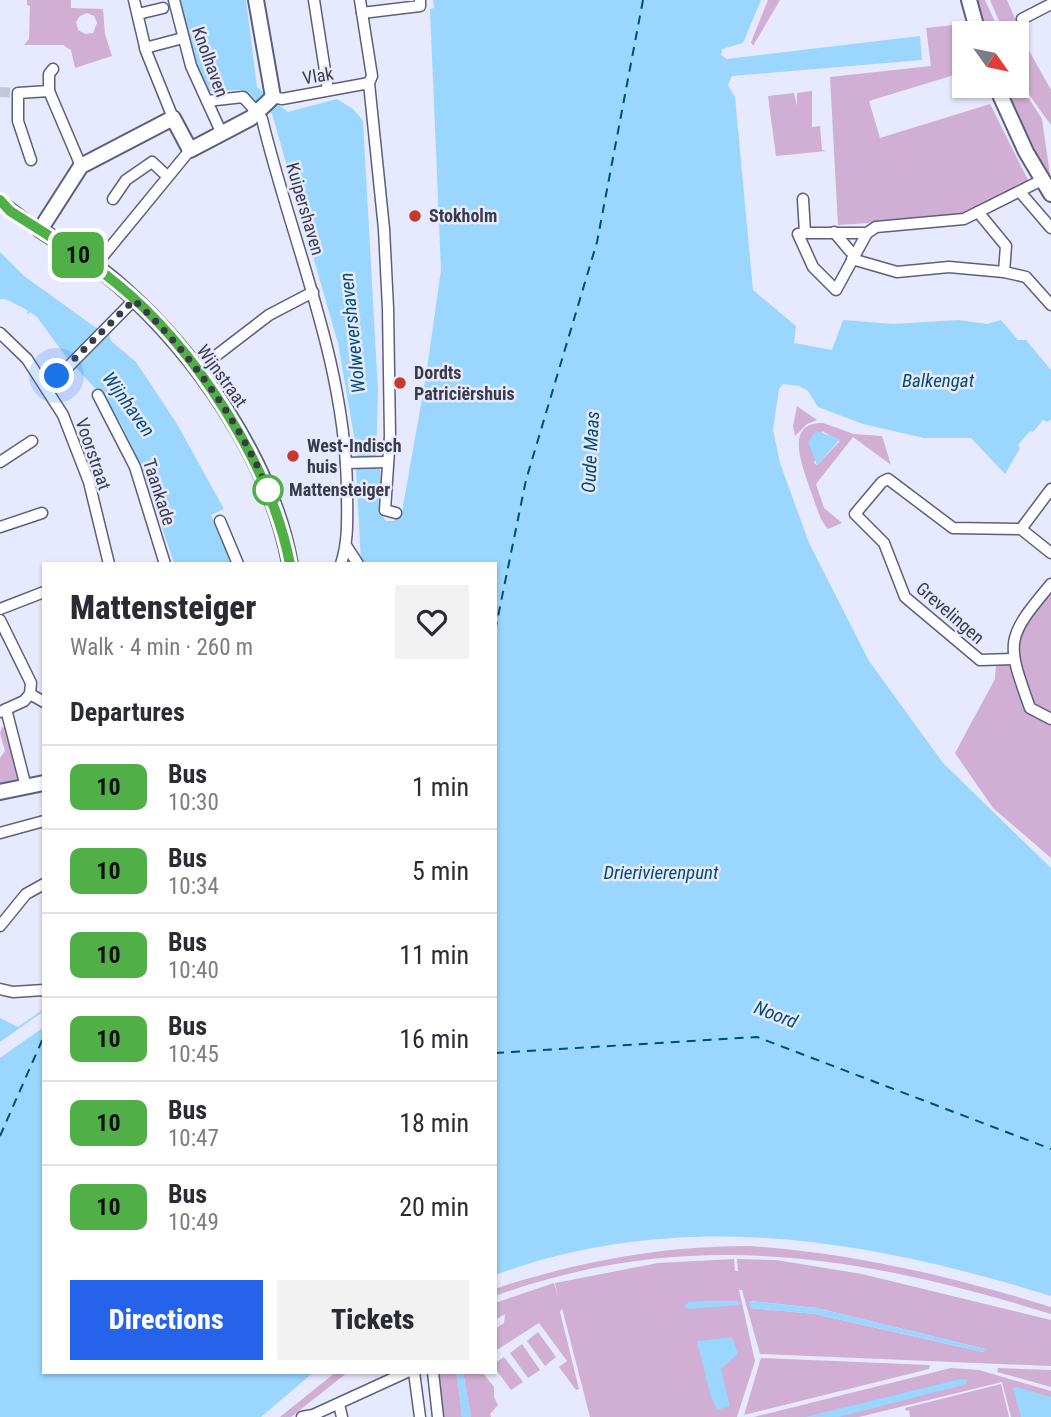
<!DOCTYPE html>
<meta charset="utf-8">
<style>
:root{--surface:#fff;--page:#f2f2f3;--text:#2b2b33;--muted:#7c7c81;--line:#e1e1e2;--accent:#2563eb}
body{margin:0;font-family:"Roboto Condensed",sans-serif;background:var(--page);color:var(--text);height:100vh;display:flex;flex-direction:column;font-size:26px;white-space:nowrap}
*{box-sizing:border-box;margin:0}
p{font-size:23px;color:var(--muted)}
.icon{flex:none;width:38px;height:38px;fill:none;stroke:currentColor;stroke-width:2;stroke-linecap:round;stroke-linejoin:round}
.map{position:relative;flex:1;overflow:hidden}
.sheet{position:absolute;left:42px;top:562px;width:455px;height:812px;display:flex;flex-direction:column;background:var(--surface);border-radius:0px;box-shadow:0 2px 5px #0004}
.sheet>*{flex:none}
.badge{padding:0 14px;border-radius:10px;font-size:24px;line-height:46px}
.needle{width:46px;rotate:123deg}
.tools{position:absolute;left:952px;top:21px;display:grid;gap:14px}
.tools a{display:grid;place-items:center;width:77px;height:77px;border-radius:0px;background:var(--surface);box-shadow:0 2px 5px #0004;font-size:35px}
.you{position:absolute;width:35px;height:35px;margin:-18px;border:5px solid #fff;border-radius:50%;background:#1a73e8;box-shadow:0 0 0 10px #1a73e833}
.map>.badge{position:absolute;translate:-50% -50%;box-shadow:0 0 0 4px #fff}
h2{padding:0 28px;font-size:26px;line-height:63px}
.round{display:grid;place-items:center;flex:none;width:74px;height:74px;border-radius:0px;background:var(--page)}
.summary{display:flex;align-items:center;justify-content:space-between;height:119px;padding:0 28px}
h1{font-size:33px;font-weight:800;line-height:52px}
.cta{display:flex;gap:14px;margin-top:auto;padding:14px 28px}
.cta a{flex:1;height:80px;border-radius:0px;background:var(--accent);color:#fff;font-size:28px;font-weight:800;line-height:80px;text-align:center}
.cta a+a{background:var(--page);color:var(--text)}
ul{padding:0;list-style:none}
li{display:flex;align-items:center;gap:21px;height:84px;padding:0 28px;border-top:2px solid var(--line)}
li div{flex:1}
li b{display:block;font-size:26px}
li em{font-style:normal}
li .badge{min-width:77px;font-weight:700;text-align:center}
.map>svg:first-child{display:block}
</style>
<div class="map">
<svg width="1051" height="1417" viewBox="0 0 1051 1417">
<rect width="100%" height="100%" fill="#e7e9ff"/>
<g fill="#d1aed3" fill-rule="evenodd">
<path d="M27 0H71V8L103 9 105 34 112 56 75 68 71 50 63 45H24L29 39 30 6 27 5ZM87 13 94 16 97 23 93 33 85 34 78 30 76 22 80 16Z"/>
<path d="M768 0H780L753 46 751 42Z"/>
<path d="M975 0H985L1000 33H984Z"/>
<path d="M990 0H1007L1027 47 1051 90V125C1023 85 1017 84 1017 33H1004Z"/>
<path d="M963 24 966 33 964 72 869 101 880 138 990 104 1029 182 959 217 838 225 830 77 931 66 926 28Z"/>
<path d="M1017 80 1042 119 1051 182 1021 131 1002 86H1017Z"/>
<path d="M812 91V127L820 126 822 150 827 151 776 156 768 96 794 93 797 106V93Z"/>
<path d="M797 406 817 420 807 424 795 436 793 426Z"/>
<path d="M823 423 854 434 882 436 891 465 853 437 816 484 824 508 842 523 828 529C819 520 815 501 810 489 803 467 783 422 823 423ZM822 431 840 441 817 465 814 463Z"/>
<path d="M1051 594V858L993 808 955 753 995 679 996 665 1003 664 1025 622Z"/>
<path d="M2 727 5 728 18 779 16 782 0 784V758L5 751 0 733Z"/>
<path d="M748 1246C850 1252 954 1277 1051 1307V1314C860 1255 688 1226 495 1296V1289L509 1284C588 1260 665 1246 748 1246Z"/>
<path d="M734 1259 735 1271H738L737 1259 776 1260 862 1274 1051 1320V1366L760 1354 742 1290H739L755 1361 737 1417H590L562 1308 560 1312 579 1389 576 1390 559 1367 567 1361 539 1323 495 1351V1329L504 1323 505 1314 495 1320V1303L554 1283 558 1296 555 1283 658 1263ZM750 1301 817 1308 985 1349 983 1352 815 1314 751 1308Z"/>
<path d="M538 1332 556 1357 545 1366 527 1341Z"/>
<path d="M522 1344 540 1370 528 1378 510 1353Z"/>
<path d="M504 1357 523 1382 511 1390 495 1368V1363Z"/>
<path d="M761 1358 929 1365 930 1366 929 1369 744 1415Z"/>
<path d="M951 1368 979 1370 1051 1391V1417H1011L1002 1382 859 1417H754Z"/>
<path d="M998 1368 1051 1370V1387L997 1372Z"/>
<path d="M336 1372H348L291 1417H280Z"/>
<path d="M436 1372H457L462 1417H441Z"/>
<path d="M463 1372H482L494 1387V1397L498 1405 490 1414 491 1417H471Z"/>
<path d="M1001 1384 1009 1417H910L909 1410 906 1411 905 1408Z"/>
</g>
<g fill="#9ad6fe">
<path d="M178 0H246L257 87 288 112 337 99 353 109 363 121 378 391 376 458 380 466 383 516 386 521H394L402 512 426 376 441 270 430 9 434 8 433 0H761L743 43 722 49 721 55 727 59 920 36 922 60 732 76 728 85 735 97 753 290 796 326 794 343 832 350 843 320 893 324 958 320 987 324 1001 320 1018 340H1026L1051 370V419L1048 422 1043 420 1033 432 1030 431 1018 445 1020 448 1005 474 971 438H924L863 424 818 407 808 391 799 386 783 384 779 389 773 430 780 463 809 543 869 661 943 763 1051 868V1296C867 1239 681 1207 495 1275V564L361 562 356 468 359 465 338 343 272 114 243 90 206 91 188 43Z"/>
<path d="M0 252 24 276 106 335 109 333 111 341 136 362 177 424 224 509 211 515 232 563H174L141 465 121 424 108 402 67 358 37 317 30 312 28 315 27 310 6 299H0Z"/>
<path d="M816 431 840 439 817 465 808 442Z"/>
<path d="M44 1009V1372H314L261 1417H0V1018L18 1027Z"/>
<path d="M705 1301H738L740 1305 688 1309 684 1306 689 1302Z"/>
<path d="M749 1301 817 1308 985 1349 983 1352 815 1314 750 1308Z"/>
<path d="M732 1337 738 1354 721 1369 730 1406 717 1410 711 1397 697 1341Z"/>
<path d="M457 1372H463L471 1417H462Z"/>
<path d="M961 1379H967L966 1384 839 1417H805Z"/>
<path d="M1016 1387 1051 1397V1417H1021L1013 1388Z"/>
</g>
<path fill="#e7e9ff" d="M44 1011V1027L0 1058V1042Z"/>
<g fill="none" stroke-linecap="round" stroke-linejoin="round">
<g stroke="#004e73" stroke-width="2" stroke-dasharray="9 7" stroke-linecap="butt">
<path d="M495 631 526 480 597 242 643 0"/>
<path d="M495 1053 757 1037 1051 1149"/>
<path d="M0 1136 44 1036"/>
</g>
<path stroke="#c4c6db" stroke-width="10" stroke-dasharray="10 5" stroke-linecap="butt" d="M0 92 18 93"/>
<g stroke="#5c5f7d" stroke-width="13">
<g id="street">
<path d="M134 0 146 51 173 118"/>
<path d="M174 0 191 66 222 134"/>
<path d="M314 0 328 90"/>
<path d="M360 0 372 76 369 83 384 229 388 308 390 436 385 510 396 513"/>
<path d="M362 13 420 6V0"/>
<path d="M138 14 163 8"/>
<path d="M1022 19 1051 4"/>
<path d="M145 48 183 38"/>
<path d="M49 91V74L53 69"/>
<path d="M273 97 282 99 369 83"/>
<path d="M207 101 243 97 255 110"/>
<path d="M258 113 262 119C292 243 345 360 347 489 347 515 349 539 341 564"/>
<path d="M31 160 18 121V93L49 91 81 166"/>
<path d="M1020 192 1051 228"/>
<path d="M113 199 126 180 152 162 167 176"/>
<path d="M803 199 805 233 798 234 813 267 836 290 867 233"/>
<path d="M0 200 40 230"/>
<path d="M978 212 1006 246 1004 272 1026 277 1051 305"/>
<path d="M834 232 850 251"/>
<path d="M805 233H867L876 227 964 219 1042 180"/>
<path d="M852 259 897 272 949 267 1004 272"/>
<path d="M94 267 190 150"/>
<path d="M0 333 27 359 63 415 89 482 109 564"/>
<path d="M196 371 269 315 313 292"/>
<path d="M45 385 69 366 134 300"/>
<path d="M98 395 135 467 165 564"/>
<path d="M0 462 32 441"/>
<path d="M346 463 386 462"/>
<path d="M220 521 238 564"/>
<path d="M0 527 42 513"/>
<path d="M1021 529 1051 489"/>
<path d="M347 547 358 564"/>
<path d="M1051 584C1005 639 1006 641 1030 708L1051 719"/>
<path d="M0 609 44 592"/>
<path d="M0 620 31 683 30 694"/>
<path d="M1013 659 980 660 905 597 884 543 855 514 882 482 888 479 953 528 1021 529 1051 553"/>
<path d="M30 694 44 702"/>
<path d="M6 709 26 787"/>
<path d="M0 712 24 701 30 694"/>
<path d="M0 833 44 821"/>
<path d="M0 926 26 894 44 884"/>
<path d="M0 989 13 992 44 990"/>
<path d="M414 1372 420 1417"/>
<path d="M433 1372 438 1417"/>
<path d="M339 1404 342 1417"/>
<path d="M302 1417 313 1415 407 1372"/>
</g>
</g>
<g stroke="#5c5f7d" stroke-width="18">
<g id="secondary">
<path d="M256 0 273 97 251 118 190 150 173 118 81 166 40 230C67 247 95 264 119 285 197 354 271 460 290 564"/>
<path d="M969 0 978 33"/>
<path d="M996 86 1026 152 1051 194"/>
<path d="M0 792 44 783"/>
</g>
</g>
<use href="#street" stroke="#fff" stroke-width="10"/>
<use href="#secondary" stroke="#fff" stroke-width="14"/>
</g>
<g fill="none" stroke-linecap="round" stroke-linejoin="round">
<g stroke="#fff" stroke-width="16">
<path id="line" d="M0 200 10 211C46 234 83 256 116 283 194 346 271 465 290 564"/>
</g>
<use href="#line" stroke="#50af46" stroke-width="10"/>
<path stroke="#3a3b49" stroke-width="7" stroke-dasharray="0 12.6" d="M57 376 134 300C189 351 241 424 268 490"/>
</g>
<g fill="#c6392d" stroke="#e7e9ff" stroke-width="2.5">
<circle cx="415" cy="216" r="7"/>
<circle cx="400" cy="383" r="7"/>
<circle cx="293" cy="456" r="7"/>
</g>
<circle fill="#fff" stroke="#50af46" stroke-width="3.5" cx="268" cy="490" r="14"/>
<g text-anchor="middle" stroke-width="5" stroke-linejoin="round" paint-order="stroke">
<g font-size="18" fill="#3a3b49" stroke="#e7e9ff">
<text transform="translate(210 62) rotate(70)" y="6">Knolhaven</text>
<text transform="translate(318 76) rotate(-10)" y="6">Vlak</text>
<text transform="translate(305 209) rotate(74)" y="6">Kuipershaven</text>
<text transform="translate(222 376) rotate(54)" y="6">Wijnstraat</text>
<text transform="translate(93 454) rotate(71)" y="6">Voorstraat</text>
<text transform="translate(159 492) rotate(72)" y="6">Taankade</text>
<text transform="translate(950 613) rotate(41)" y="6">Grevelingen</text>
</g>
<g font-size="18" font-weight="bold" fill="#3a3b49" stroke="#e7e9ff" text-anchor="start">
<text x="429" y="222">Stokholm</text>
<text x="414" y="379">Dordts<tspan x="414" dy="21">Patriciërshuis</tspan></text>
<text x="307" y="452">West-Indisch<tspan x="307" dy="21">huis</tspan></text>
</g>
<g font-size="18" font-weight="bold" fill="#3a3b49" stroke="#e7e9ff" text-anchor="start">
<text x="289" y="496">Mattensteiger</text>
</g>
<g font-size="19" font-style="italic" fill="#004e73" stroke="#e7e9ff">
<text transform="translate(352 333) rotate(-96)" y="7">Wolwevershaven</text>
<text x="938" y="387">Balkengat</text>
<text transform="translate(129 404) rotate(54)" y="7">Wijnhaven</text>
<text transform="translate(590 452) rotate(-87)" y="7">Oude Maas</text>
<text x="661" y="879">Drierivierenpunt</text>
<text transform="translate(776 1014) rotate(21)" y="7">Noord</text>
</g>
</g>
</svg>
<div class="tools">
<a><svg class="needle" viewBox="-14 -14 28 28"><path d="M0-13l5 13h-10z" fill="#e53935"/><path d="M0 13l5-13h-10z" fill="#7c7c81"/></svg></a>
</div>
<div class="you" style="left:57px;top:376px"></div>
<b class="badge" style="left:78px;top:255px;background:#50af46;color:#111">10</b>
<section class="sheet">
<div class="summary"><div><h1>Mattensteiger</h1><p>Walk · 4 min · 260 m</p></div><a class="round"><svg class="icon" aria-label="heart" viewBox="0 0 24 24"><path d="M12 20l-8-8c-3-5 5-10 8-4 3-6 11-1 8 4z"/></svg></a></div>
<h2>Departures</h2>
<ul>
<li><span class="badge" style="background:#50af46;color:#111">10</span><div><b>Bus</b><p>10:30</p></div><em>1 min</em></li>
<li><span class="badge" style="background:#50af46;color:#111">10</span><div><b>Bus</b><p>10:34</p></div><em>5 min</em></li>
<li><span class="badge" style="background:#50af46;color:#111">10</span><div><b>Bus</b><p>10:40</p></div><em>11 min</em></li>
<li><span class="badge" style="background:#50af46;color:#111">10</span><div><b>Bus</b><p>10:45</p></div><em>16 min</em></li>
<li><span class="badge" style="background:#50af46;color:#111">10</span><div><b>Bus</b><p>10:47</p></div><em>18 min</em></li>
<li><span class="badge" style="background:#50af46;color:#111">10</span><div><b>Bus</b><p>10:49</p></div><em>20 min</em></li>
</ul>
<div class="cta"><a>Directions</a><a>Tickets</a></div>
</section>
</div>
